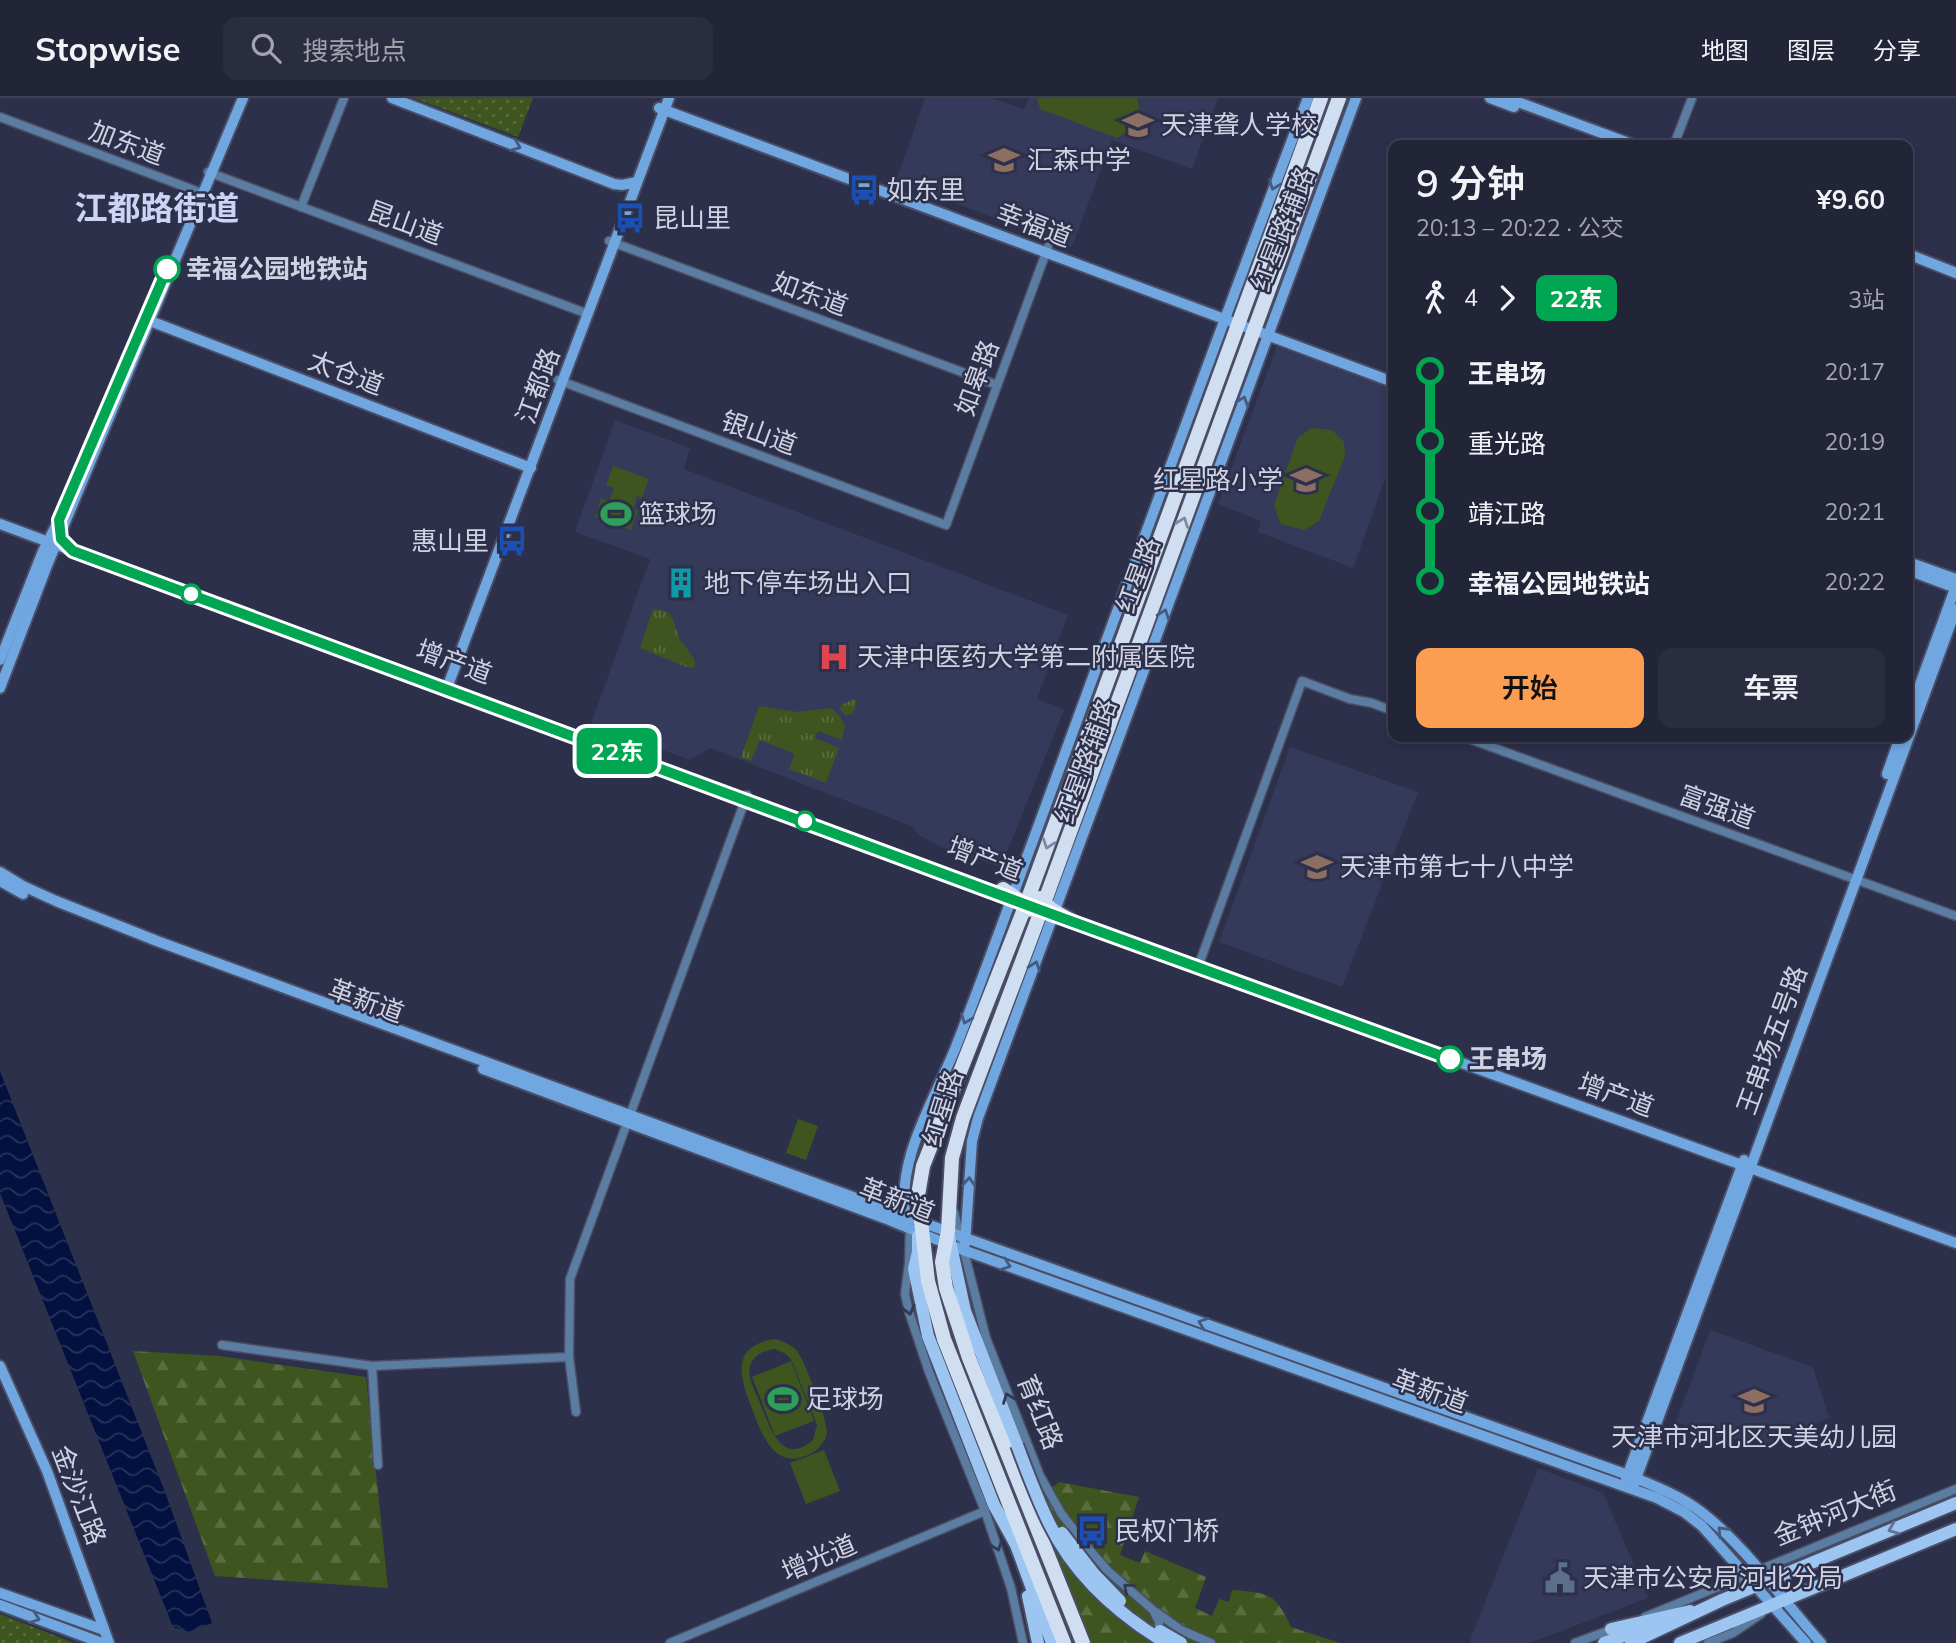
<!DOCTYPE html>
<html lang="zh">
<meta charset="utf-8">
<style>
:root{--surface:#222438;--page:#2a2c40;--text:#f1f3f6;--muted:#a2a4ae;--line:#3f4153;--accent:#fb9e51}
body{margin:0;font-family:Mulish,"Noto Sans SC",sans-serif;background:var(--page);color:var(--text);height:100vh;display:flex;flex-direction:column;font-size:26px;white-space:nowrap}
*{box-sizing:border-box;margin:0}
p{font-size:23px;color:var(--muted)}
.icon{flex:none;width:38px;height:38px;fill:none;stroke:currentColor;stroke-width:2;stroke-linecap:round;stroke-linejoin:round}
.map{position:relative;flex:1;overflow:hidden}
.panel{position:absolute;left:1388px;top:42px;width:525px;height:602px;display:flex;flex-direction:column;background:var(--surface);border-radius:14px;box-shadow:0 4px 10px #0003,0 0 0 2px var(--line)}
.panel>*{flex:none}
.badge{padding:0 14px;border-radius:10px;font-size:24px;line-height:46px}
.map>.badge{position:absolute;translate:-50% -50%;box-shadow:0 0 0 4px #fff}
.legs{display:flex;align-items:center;gap:10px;height:77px;padding:0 28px;font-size:23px}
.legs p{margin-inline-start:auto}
.headline{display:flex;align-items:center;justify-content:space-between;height:119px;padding:0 28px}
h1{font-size:38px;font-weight:600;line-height:52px}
.button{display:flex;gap:14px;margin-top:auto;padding:14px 28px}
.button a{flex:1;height:80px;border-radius:14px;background:var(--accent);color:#111;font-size:28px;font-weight:600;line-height:80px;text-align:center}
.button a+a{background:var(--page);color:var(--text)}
ul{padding:0 28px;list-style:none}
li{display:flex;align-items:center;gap:24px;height:70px;font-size:26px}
li i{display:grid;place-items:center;width:10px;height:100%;margin:0 9px;background:currentColor}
li i::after{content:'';width:18px;height:18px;margin:-9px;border:5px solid;border-radius:50%;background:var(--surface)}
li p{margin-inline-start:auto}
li:first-child i{background:linear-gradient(#0000 50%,currentColor 0)}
li:last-child i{background:linear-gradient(currentColor 50%,#0000 0)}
header{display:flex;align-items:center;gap:42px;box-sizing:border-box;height:98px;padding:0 35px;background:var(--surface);border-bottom:2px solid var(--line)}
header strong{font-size:33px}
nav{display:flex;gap:38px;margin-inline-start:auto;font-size:24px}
.search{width:490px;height:63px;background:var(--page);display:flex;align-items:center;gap:18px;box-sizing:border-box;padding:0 24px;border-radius:14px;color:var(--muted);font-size:26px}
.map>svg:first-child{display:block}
</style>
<header>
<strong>Stopwise</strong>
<div class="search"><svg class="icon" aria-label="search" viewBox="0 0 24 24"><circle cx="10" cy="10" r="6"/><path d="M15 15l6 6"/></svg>搜索地点</div>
<nav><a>地图</a><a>图层</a><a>分享</a></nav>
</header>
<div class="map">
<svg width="1956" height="1545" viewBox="0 0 1956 1545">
<defs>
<pattern id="grass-tufts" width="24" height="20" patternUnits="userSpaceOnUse" patternTransform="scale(1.75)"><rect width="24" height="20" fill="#3e5520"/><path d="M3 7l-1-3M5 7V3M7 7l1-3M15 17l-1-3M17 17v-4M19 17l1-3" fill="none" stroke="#596d40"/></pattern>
<pattern id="forest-firs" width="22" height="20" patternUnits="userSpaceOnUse" patternTransform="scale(1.75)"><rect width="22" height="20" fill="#3e5520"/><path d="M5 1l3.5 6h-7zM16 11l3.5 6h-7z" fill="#596d40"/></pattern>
<pattern id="park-dots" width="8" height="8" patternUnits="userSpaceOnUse" patternTransform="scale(1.75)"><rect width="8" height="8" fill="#3e5520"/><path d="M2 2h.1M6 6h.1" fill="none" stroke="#596d40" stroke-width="1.8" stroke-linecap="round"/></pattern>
<pattern id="water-waves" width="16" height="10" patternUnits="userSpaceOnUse" patternTransform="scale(1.75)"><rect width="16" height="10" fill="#02113f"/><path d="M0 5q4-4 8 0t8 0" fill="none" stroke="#26335a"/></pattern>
</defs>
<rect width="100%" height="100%" fill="#2d304a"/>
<g fill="#35395a">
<path d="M925 0H991L1024 11 1029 0H1218L1192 71 1112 42 1072 149 896 83Z"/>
<path d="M1277 248 1393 290V359L1353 470 1258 434 1261 423 1218 406Z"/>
<path d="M615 322 690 350 684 371 1068 517 1037 601 1064 612 1001 769 941 749 921 738 911 728 710 650 690 662 591 626 650 461 575 434Z"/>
<path d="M1290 649 1418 694 1342 889 1219 844Z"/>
<path d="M1710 1232 1813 1269 1829 1320 1770 1345 1721 1340 1676 1324Z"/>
<path d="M1538 1370 1603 1395 1648 1500 1530 1545H1469Z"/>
</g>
<g fill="url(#grass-tufts)">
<path d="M655 511 667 514 672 519 679 540 695 562V569L689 570 640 550 652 513Z"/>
<path d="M854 601 857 605 853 615 846 618 840 611 841 607Z"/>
<path d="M759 608 798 614 830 610 838 616 845 627 842 642 818 633 815 640 839 650 826 685 789 671 795 656 760 642 751 663 741 659Z"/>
</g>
<g fill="url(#forest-firs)">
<path d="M133 1253 219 1258 366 1279 388 1490 215 1478Z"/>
<path d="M1059 1384 1139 1399 1120 1457 1140 1465 1145 1453 1206 1479 1195 1510 1212 1518 1219 1501 1229 1504 1232 1492C1268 1495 1275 1494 1291 1529L1340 1545H1036L1025 1496 1002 1429Z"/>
</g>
<g fill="url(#park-dots)">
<path d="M414 0H533L518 39Z"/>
<path d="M0 1516 64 1541 73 1545H0Z"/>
</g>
<g fill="#3e5520" fill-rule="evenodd">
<path d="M1037 0H1137C1144 22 1134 29 1117 40L1040 11Z"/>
<path d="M1312 330 1332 332 1344 344 1345 358 1319 423 1304 432 1280 426 1274 407 1298 339Z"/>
<path d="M613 368 649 381 642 400 627 395 637 399 633 411 638 413 631 432 595 419 601 400 609 403 614 390 606 387Z"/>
<path d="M798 1021 818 1028 806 1062 786 1055Z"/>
<path d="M774 1241C783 1243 791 1246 797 1253 804 1261 828 1324 827 1334 826 1343 820 1350 812 1355 776 1375 762 1338 753 1313 741 1282 728 1249 774 1241ZM775 1251 786 1256 791 1261 817 1327 813 1342C781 1370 769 1327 760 1305 756 1294 747 1281 750 1269 753 1257 764 1252 775 1251Z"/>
<path d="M791 1263 814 1323 775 1338 752 1279Z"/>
<path d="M824 1352 840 1393 806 1406 790 1365Z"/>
</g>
<path fill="url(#water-waves)" d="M0 973 165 1394 212 1525 188 1534 173 1529 0 1095Z"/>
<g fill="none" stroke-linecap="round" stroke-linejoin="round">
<g stroke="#4a4d65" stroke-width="11">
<g id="street">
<path d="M0 19 199 94"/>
<path d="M1674 47 1692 0"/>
<path d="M208 74 588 216"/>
<path d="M301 109 344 0"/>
<path d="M609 143 997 287"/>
<path d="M558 282 946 427 1048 149"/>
<path d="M1464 639 1956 818"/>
<path d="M1198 869 1302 583 1350 601 1372 605 1393 613"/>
<path d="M954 1114 986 1240 1040 1378 1061 1415 1087 1449 1108 1473 1153 1512 1159 1524 1158 1535"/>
<path d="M910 1127 909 1165 905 1196 909 1214 929 1274 985 1413 1011 1490 1023 1545"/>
<path d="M222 1247 372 1268 569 1259 570 1181 747 697"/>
<path d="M569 1259 576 1314"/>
<path d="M372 1268 378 1367"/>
<path d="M1156 1514 1181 1532 1211 1545"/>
<path d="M1645 1519 1956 1391"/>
<path d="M670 1545 985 1413"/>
<path d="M1575 1545 1613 1531"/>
<path d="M1708 1545 1733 1535 1761 1516"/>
</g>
</g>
<g stroke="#4a4d65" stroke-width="14">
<g id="secondary">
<path d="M392 0 614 86 622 87 637 84"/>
<path d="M1490 0 1514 9"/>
<path d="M1507 0 1634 47"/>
<path d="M659 10 1393 284"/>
<path d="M1908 156 1956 175"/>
<path d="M145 221 531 370"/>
<path d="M0 426 1010 800"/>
<path d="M1908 464 1956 481"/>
<path d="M1908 472 1956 490"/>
<path d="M0 562 43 453 62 416"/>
<path d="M0 590 48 465 243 0"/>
<path d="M447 590 669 0"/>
<path d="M1908 619 1956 488"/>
<path d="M1887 676 1900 639"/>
<path d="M0 774 23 788 56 803 157 843 921 1124 1628 1377C1652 1387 1679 1397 1700 1413 1744 1446 1784 1504 1821 1545"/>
<path d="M0 783 23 796"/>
<path d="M1064 820 1956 1145"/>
<path d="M483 971 884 1120 952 1148 1657 1400 1684 1414 1702 1428 1806 1545"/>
<path d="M906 1122C895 1063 934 1003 955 951 974 903 992 854 1010 805 1109 537 1206 267 1308 0"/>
<path d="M965 1146 972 1043 978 1020 1356 0"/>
<path d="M0 1268 47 1373 109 1545"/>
<path d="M1626 1381 1744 1062"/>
<path d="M1634 1386 1956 511"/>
<path d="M0 1495 104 1532"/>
<path d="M0 1507 102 1545"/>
</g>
</g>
<g stroke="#4a4d65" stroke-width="16">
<g id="primary">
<path d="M948 1134 965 1213 1017 1347"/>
<path d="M918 1138V1154L914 1171 928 1238 994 1407 1016 1447 1052 1545"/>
<path d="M1028 1498 1038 1545"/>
<path d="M1611 1531 1690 1513"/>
<path d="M1604 1545 1651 1528"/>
<path d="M1631 1545 1722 1502 1956 1405"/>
<path d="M1680 1545 1956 1431"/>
</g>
</g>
<g stroke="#4a4d65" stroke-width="18">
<g id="highway">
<path d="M1003 791 1021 803 1029 812"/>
<path d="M1040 800 1051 811 1070 822"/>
<path d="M1064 1545 944 1241 928 1183 918 1097 923 1068 934 1040 1026 806 1321 0"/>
<path d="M1083 1545 969 1260 946 1190 942 1164 948 1133 952 1060 963 1020 1044 805 1339 0"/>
</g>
</g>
<use href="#street" stroke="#5c7da2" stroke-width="8"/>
<use href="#secondary" stroke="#70a7e0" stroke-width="10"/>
<use href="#primary" stroke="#9cc5f2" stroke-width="12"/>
<use href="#highway" stroke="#cfdff1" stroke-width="14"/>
<g stroke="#4a4d65" stroke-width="16" stroke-linecap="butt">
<g id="primary-bridge">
<path d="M1017 1347C1027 1373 1037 1401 1050 1427 1075 1478 1118 1516 1166 1545"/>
<path d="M1062 1435 1094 1476 1120 1503"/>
<path d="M1160 1533 1181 1545"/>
</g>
</g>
<use href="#primary-bridge" stroke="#9cc5f2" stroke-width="12"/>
</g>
<defs><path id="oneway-chevron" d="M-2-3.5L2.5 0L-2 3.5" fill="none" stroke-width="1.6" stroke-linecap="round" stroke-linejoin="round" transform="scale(1.75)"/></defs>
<g stroke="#445a7e">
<use href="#oneway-chevron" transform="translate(516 48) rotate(21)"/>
<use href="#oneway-chevron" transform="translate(1274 87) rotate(111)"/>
<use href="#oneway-chevron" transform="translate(1243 303) rotate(-70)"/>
<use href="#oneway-chevron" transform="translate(1164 516) rotate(-70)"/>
<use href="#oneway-chevron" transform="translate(1035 868) rotate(-70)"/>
<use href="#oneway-chevron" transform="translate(966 921) rotate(111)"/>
<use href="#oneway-chevron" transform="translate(969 1084) rotate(-87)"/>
<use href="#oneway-chevron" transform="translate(1006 1167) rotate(20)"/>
<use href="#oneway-chevron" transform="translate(1203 1225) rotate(-160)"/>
<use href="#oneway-chevron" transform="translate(1722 1433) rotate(-134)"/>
<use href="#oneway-chevron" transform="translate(35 1520) rotate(20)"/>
</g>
<g stroke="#7e889e">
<use href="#oneway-chevron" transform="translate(1183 424) rotate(-70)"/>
<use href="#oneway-chevron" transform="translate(1048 746) rotate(110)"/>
</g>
<g stroke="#323853">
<use href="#oneway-chevron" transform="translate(909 1212) rotate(76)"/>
<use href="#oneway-chevron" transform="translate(1008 1300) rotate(-111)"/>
<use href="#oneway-chevron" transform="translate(997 1448) rotate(71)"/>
<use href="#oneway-chevron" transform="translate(1128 1490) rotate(-139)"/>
</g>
<use stroke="#5f7396" href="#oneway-chevron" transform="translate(1893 1431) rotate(158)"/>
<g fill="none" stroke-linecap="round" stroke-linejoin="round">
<g stroke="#fff" stroke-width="16">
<path id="line-1" d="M167 171 59 422 61 441 73 453 1054 817 1450 961"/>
</g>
<use href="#line-1" stroke="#00a651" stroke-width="10"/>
</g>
<defs>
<g id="school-bare" transform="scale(2.415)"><path d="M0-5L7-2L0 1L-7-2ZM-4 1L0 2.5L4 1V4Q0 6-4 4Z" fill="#8d6e63" stroke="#2d304a" stroke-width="2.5" paint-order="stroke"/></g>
<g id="bus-bare" transform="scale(2.415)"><path d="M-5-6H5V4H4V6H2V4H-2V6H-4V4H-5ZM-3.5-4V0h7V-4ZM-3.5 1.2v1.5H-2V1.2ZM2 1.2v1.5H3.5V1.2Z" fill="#1a4fb4" stroke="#2d304a" stroke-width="2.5" paint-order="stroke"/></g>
<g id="stadium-bare" transform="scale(2.415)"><path d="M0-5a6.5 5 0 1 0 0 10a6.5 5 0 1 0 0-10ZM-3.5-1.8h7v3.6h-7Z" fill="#2e9e5b" stroke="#2d304a" stroke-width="2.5" paint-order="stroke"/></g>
<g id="building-bare" transform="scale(2.415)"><path d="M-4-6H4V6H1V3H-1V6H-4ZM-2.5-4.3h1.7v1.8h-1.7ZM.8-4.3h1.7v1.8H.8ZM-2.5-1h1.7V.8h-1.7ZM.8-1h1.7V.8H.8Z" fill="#0f9aa8" stroke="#2d304a" stroke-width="2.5" paint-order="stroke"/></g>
<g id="hospital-bare" transform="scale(2.415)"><path d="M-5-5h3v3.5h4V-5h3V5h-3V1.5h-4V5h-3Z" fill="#e0444e" stroke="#2d304a" stroke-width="2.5" paint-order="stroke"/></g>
<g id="civic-bare" transform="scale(2.415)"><path d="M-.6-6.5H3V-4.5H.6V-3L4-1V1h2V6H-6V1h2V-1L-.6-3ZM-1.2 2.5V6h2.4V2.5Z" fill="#5c6f8a" stroke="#2d304a" stroke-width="2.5" paint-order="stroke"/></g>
</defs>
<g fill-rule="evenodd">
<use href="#school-bare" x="1138" y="27"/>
<use href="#school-bare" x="1004" y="62"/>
<use href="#bus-bare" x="864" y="92"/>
<use href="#bus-bare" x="630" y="120"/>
<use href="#school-bare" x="1306" y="382"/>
<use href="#stadium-bare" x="616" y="416"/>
<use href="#bus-bare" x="512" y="443"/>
<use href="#building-bare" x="681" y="485"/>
<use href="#hospital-bare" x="834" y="559"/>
<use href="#school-bare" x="1317" y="769"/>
<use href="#stadium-bare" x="783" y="1301"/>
<use href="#school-bare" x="1754" y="1303"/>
<use href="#bus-bare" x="1092" y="1433"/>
<use href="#civic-bare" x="1560" y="1480"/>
</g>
<g fill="#fff" stroke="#00a651" stroke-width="3.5">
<circle cx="167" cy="171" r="12"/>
<circle cx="191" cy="496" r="9"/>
<circle cx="805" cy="723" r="9"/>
<circle cx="1450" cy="961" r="12"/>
</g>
<g text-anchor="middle" stroke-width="5" stroke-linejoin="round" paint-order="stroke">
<g font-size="26" fill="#ced2e2" stroke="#2d304a" text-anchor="start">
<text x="1161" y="36">天津聋人学校</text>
<text x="1027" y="71">汇森中学</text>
<text x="887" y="101">如东里</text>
<text x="653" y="129">昆山里</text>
<text x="1283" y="391" text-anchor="end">红星路小学</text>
<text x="639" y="425">篮球场</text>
<text x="489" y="452" text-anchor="end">惠山里</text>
<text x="704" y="494">地下停车场出入口</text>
<text x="857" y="568">天津中医药大学第二附属医院</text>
<text x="1340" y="778">天津市第七十八中学</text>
<text x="806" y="1310">足球场</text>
<text x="1754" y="1348" text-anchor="middle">天津市河北区天美幼儿园</text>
<text x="1115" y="1442">民权门桥</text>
<text x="1583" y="1489">天津市公安局河北分局</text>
</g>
<g font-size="26" fill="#ced2e2" stroke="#2d304a">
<text transform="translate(127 45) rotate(21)" y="9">加东道</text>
<text transform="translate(405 125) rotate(20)" y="9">昆山道</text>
<text transform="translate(1034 127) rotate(21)" y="9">幸福道</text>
<text transform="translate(1283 131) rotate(-69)" y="9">红星路辅路</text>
<text transform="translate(810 196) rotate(20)" y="9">如东道</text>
<text transform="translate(346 275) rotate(21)" y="9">太仓道</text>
<text transform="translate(977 280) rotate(-70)" y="9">如皋路</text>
<text transform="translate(538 288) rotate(-70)" y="9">江都路</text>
<text transform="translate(759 335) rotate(20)" y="9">银山道</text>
<text transform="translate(1138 477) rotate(-70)" y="9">红星路</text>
<text transform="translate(454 564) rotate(20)" y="9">增产道</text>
<text transform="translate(1086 663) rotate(-70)" y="9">红星路辅路</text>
<text transform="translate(1717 709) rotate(20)" y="9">富强道</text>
<text transform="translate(985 761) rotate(21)" y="9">增产道</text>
<text transform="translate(366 903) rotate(20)" y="9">革新道</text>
<text transform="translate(1772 942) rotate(-70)" y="9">王串场五号路</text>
<text transform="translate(1616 997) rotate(20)" y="9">增产道</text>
<text transform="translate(943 1010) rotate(-73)" y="9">红星路</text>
<text transform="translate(897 1102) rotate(21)" y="9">革新道</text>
<text transform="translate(1430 1293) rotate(20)" y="9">革新道</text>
<text transform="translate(1040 1314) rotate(68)" y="9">育红路</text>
<text transform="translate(79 1397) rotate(69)" y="9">金沙江路</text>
<text transform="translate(1835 1415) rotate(-22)" y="9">金钟河大街</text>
<text transform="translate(819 1460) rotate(-23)" y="9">增光道</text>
</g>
<g font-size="26" font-weight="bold" fill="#ced2e2" stroke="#2d304a" text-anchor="start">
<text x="186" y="180">幸福公园地铁站</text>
<text x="1469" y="970">王串场</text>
</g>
<g font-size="33" font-weight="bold" fill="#cdd3f5" stroke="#2d304a">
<text x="157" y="122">江都路街道</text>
</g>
</g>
</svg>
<b class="badge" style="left:617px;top:653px;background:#00a651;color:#fff">22东</b>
<section class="panel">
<div class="headline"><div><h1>9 分钟</h1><p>20:13 – 20:22 · 公交</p></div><b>¥9.60</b></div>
<div class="legs"><svg class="icon" aria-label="walk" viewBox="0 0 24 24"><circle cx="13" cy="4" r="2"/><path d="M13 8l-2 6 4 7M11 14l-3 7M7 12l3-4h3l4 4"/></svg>4<svg class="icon" aria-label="forward" viewBox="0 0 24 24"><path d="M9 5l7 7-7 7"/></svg><b class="badge" style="background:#00a651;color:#fff">22东</b><p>3站</p></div>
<ul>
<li><i style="color:#00a651"></i><b>王串场</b><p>20:17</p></li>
<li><i style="color:#00a651"></i><span>重光路</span><p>20:19</p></li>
<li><i style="color:#00a651"></i><span>靖江路</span><p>20:21</p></li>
<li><i style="color:#00a651"></i><b>幸福公园地铁站</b><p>20:22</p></li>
</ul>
<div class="button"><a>开始</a><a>车票</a></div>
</section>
</div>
